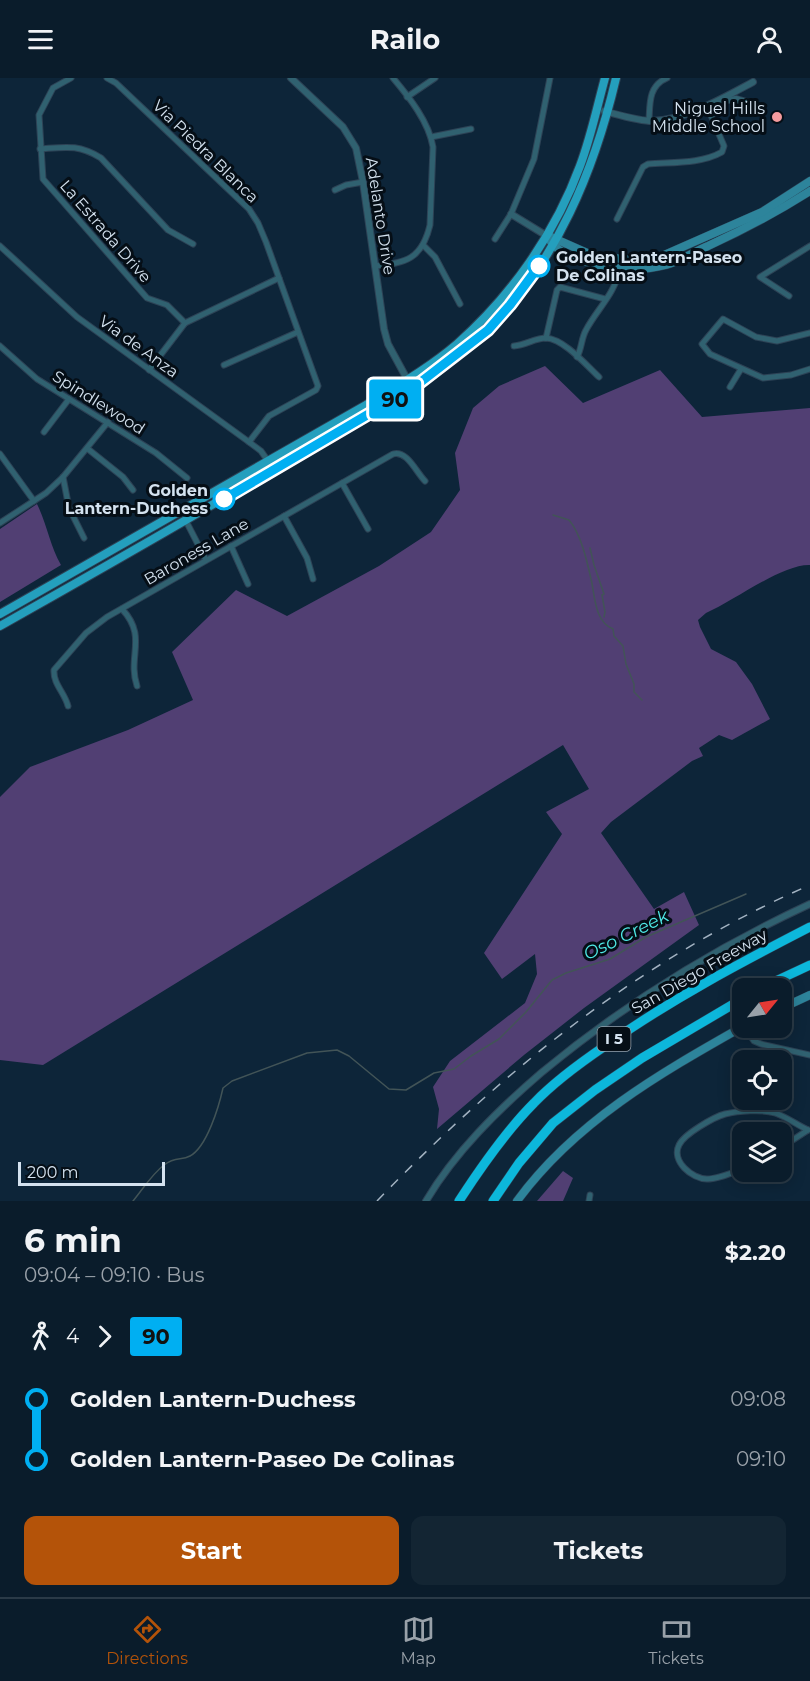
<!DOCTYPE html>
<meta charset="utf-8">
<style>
:root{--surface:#0a1c2b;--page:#132533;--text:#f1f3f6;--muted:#99a1a9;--line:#2a3a47;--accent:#b45309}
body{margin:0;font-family:Montserrat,sans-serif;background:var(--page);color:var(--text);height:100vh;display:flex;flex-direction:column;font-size:22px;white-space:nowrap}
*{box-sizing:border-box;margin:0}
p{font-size:20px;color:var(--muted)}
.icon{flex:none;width:33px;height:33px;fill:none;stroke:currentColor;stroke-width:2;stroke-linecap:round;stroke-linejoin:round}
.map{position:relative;height:1123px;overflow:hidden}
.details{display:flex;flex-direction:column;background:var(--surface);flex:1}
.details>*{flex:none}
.badge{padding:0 12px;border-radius:4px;font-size:21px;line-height:39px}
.needle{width:39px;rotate:60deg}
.controls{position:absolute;left:732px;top:900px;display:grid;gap:12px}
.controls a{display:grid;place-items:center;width:60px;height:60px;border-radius:12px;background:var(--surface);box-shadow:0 3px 15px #0003,0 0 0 2px var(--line);font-size:30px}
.scale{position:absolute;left:18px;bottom:15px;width:147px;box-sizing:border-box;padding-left:6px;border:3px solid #d4e2ef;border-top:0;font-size:16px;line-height:21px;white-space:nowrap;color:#d4e2ef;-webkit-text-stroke:4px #050e16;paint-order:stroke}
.map>.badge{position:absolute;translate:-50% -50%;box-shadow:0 0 0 3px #fff}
.legs{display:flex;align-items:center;gap:9px;height:66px;padding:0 24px;font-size:20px}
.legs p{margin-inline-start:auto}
.headline{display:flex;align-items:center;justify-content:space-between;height:102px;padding:0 24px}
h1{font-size:33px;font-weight:700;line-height:45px}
.cta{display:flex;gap:12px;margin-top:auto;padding:12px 24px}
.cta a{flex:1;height:69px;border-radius:12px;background:var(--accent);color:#fff;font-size:24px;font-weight:700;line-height:69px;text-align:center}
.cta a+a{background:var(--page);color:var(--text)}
ul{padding:0 24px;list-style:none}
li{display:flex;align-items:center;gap:21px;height:60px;font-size:22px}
li i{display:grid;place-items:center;width:9px;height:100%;margin:0 8px;background:currentColor}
li i::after{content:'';width:15px;height:15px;margin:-8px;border:4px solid;border-radius:50%;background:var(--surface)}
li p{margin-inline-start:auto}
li:first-child i{background:linear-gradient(#0000 50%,currentColor 0)}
li:last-child i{background:linear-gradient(currentColor 50%,#0000 0)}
header{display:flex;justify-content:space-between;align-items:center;height:78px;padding:0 24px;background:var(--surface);font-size:27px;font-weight:700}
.tabs{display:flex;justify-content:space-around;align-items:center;height:84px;border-top:2px solid var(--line);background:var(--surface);font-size:16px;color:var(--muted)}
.tabs a{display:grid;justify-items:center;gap:3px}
.tabs .current{color:var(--accent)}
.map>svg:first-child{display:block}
</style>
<header><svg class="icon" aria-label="menu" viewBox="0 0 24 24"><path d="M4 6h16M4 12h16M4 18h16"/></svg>Railo<svg class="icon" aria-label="person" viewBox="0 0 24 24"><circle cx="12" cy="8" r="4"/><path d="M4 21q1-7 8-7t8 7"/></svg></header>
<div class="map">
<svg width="810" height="1123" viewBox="0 0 810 1123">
<rect width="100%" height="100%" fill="#0d2539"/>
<g fill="#513f73">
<path d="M545 288 583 325 660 292 702 339 810 330V487C782 486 734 523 706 535L698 542 700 549 711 571 736 584 752 606 770 641 732 662 719 657 699 670 703 678 692 683 611 744 601 755 654 831 684 814 699 847 584 930 524 977 437 1051 439 1031 433 1009 450 983 525 925 537 896 535 876 502 901 484 875 562 756 546 734 589 711 563 667 43 987 0 982V719L30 689 128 652 193 622 172 574 236 512 287 538 379 488 431 454 460 412 455 375 473 330 499 308Z"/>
<path d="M37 426C47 446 50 468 61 487L0 524V451Z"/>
<path d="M563 1093 573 1100 563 1123H537Z"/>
</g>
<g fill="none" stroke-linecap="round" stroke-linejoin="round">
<g stroke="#425457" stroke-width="1.5">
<path d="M553 437 569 442C581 456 587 483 591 501 595 517 594 543 613 551L614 558 623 568 626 586 634 606V614L642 622"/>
<path d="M590 470 594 487 604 516 602 517 605 534 604 539"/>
<path d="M133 1123C143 1111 152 1096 164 1087 176 1078 181 1083 190 1078 207 1069 219 1028 223 1010L232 1003 307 975 337 972 349 978 389 1011 406 1012 434 995 454 991 471 978 499 961 526 934 552 902 566 895 610 881 646 859 746 816"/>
</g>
<g stroke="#2d4356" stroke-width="7">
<g id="minor">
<path d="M71 0 53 10 39 37 43 101 147 220 167 227 185 245"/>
<path d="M107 0 116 5 249 131 258 145 266 164 318 308 316 312 269 338 249 364"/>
<path d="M407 19 435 0"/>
<path d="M649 43C650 26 648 8 667 0"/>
<path d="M431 59 471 51"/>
<path d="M40 71C66 69 78 66 101 80L168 152 193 166"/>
<path d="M335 112 346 107 363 104"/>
<path d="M617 141 643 89 648 86C672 84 701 86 722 74L724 68 707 28"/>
<path d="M495 161 511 136 534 81 550 0"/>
<path d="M423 167 435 179 460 226"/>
<path d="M0 168 77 239 249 364 261 373 268 383"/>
<path d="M375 188C406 185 422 181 430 147L433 69C429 44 409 19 393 0"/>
<path d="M789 218 760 199 810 168"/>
<path d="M810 255 777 263 756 259 723 241 702 266 710 276 763 300 791 297 810 291"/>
<path d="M546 260 557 212 560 209 605 221"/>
<path d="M0 268 37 301 156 375 187 400"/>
<path d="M514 268C526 267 535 260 546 260 564 261 586 287 599 299"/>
<path d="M577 279C582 270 581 261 586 252 597 231 616 215 619 191"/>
<path d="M224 287 298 254"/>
<path d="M149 292 185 245 279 200"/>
<path d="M730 309 741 291"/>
<path d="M44 354 69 321"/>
<path d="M88 371 123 399 133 412"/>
<path d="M0 376 34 423"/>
<path d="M63 399 69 430 84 460"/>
<path d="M342 405 368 451"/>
<path d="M284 438 307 480 313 501"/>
<path d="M186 443 206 482"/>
<path d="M0 445 46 415 63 399 108 344"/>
<path d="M231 468 248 506"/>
<path d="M122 531C148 559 127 578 137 608"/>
<path d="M68 628C65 615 53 606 54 592L86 555 107 539 393 376C407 372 416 394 425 403"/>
<path d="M745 950 754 963 761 966 810 977"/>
<path d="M782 1069 808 1052"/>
<path d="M742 1091C732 1095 718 1101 707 1101 692 1101 671 1083 679 1067 684 1056 714 1039 725 1036 738 1033 762 1031 775 1035 787 1039 797 1047 808 1052"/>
<path d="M589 1123 590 1117"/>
</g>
</g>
<g stroke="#2d4356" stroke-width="8">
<g id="tertiary">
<path d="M291 0 343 49 356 70 363 104 384 251 388 266 407 301"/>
<path d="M719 23 736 21 750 25"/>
<path d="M604 33C618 37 635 42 650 43 682 44 725 19 753 4"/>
<path d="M511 136 547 158"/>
<path d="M426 1123C455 1074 498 1032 541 995 623 927 713 871 810 826"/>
</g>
</g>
<g stroke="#2d4356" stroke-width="9">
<g id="secondary">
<path d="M547 158C555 172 568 179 583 183 609 191 639 194 666 187 680 183 694 174 708 168 743 152 777 134 810 113"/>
<path d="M551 159 594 178 633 182 662 178 762 134 810 103"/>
<path d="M782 930 810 917"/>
<path d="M517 1123C575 1044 659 996 742 949"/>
</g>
</g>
<g stroke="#2d4356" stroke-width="10">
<g id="primary">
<path d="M0 536 366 327C397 308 429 290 457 266 511 218 555 156 580 88 591 59 597 29 605 0"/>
<path d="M0 548C96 494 192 439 287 383 329 358 373 338 413 310 439 293 466 274 488 252 557 183 594 93 616 0"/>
</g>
</g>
<g stroke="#2d4356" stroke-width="10">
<g id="motorway">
<path d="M761 910 810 887"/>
<path d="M459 1123C481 1089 505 1054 534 1025 555 1003 580 985 605 968 670 922 740 885 810 849"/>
<path d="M493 1123 519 1085 553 1045 595 1012 642 980 742 921"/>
</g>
</g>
<use href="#minor" stroke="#306170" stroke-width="5"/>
<use href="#tertiary" stroke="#306170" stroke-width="6"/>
<use href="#secondary" stroke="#2d849b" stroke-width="8"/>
<use href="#primary" stroke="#249fbd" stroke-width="8"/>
<use href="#motorway" stroke="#0cb7db" stroke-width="9"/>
<path stroke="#a2b2c1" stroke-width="1.5" stroke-dasharray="10 10" stroke-linecap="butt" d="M377 1123C502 993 644 879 810 807"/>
</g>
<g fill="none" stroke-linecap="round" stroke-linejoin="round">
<g stroke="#fff" stroke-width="14">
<path id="line-1" d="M224 421 413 310 488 252 510 227 539 188"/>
</g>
<use href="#line-1" stroke="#00aff2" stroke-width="9"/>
</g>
<circle fill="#f59b9e" stroke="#050e16" stroke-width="2" cx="777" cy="39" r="6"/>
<g fill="#fff" stroke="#00aff2" stroke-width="3">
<circle cx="539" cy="188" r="10"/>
<circle cx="224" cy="421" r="10"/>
</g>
<g text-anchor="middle" stroke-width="6" stroke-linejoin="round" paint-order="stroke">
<rect fill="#050e16" stroke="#96a2ae" stroke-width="1.5" x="597.5" y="949" width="33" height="24" rx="4.5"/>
<g font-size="15" font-weight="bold" fill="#d4e2ef">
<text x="614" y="966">I 5</text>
</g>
<g font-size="16" fill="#d4e2ef" stroke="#050e16" text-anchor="end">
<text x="765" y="36">Niguel Hills<tspan x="765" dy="18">Middle School</tspan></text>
</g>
<g font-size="16" fill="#d4e2ef" stroke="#050e16">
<text transform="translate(206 73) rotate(44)" y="6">Via Piedra Blanca</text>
<text transform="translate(381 138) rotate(81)" y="6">Adelanto Drive</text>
<text transform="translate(106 153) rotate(49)" y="6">La Estrada Drive</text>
<text transform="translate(139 268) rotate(36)" y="6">Via de Anza</text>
<text transform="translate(99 324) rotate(32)" y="6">Spindlewood</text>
<text transform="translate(196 473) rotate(-30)" y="6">Baroness Lane</text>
<text transform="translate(699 893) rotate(-30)" y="6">San Diego Freeway</text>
</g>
<g font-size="16" font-weight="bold" fill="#d4e2ef" stroke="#050e16" text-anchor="start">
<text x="556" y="185">Golden Lantern-Paseo<tspan x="556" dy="18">De Colinas</tspan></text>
<text x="208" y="418" text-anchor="end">Golden<tspan x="208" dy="18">Lantern-Duchess</tspan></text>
</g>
<g font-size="18" font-style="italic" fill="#4fe9e6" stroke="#050e16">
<text transform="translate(626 857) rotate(-26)" y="6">Oso Creek</text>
</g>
</g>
</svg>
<div class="controls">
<a><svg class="needle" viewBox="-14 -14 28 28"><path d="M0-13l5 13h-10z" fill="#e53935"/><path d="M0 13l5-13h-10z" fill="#99a1a9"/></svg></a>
<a><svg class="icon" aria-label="locate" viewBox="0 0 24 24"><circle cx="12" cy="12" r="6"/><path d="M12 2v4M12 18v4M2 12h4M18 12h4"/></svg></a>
<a><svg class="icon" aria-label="layers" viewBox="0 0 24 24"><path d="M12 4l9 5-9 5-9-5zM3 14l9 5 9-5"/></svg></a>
</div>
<div class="scale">200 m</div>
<b class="badge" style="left:395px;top:321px;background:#00aff2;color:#111">90</b>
</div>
<section class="details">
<div class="headline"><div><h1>6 min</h1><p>09:04 – 09:10 · Bus</p></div><b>$2.20</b></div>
<div class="legs"><svg class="icon" aria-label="walk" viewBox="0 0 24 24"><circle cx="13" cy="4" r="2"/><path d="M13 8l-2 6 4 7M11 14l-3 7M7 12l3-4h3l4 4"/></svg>4<svg class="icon" aria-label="forward" viewBox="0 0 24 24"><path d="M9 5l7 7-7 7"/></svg><b class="badge" style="background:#00aff2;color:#111">90</b></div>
<ul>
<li><i style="color:#00aff2"></i><b>Golden Lantern-Duchess</b><p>09:08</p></li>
<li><i style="color:#00aff2"></i><b>Golden Lantern-Paseo De Colinas</b><p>09:10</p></li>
</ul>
<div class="cta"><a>Start</a><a>Tickets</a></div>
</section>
<nav class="tabs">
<a class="current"><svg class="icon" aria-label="directions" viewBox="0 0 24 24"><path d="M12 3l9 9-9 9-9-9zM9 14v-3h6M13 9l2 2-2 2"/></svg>Directions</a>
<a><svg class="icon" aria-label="map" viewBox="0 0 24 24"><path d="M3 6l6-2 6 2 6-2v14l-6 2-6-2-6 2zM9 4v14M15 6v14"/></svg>Map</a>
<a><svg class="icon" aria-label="tickets" viewBox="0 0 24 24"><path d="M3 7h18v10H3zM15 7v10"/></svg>Tickets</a>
</nav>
